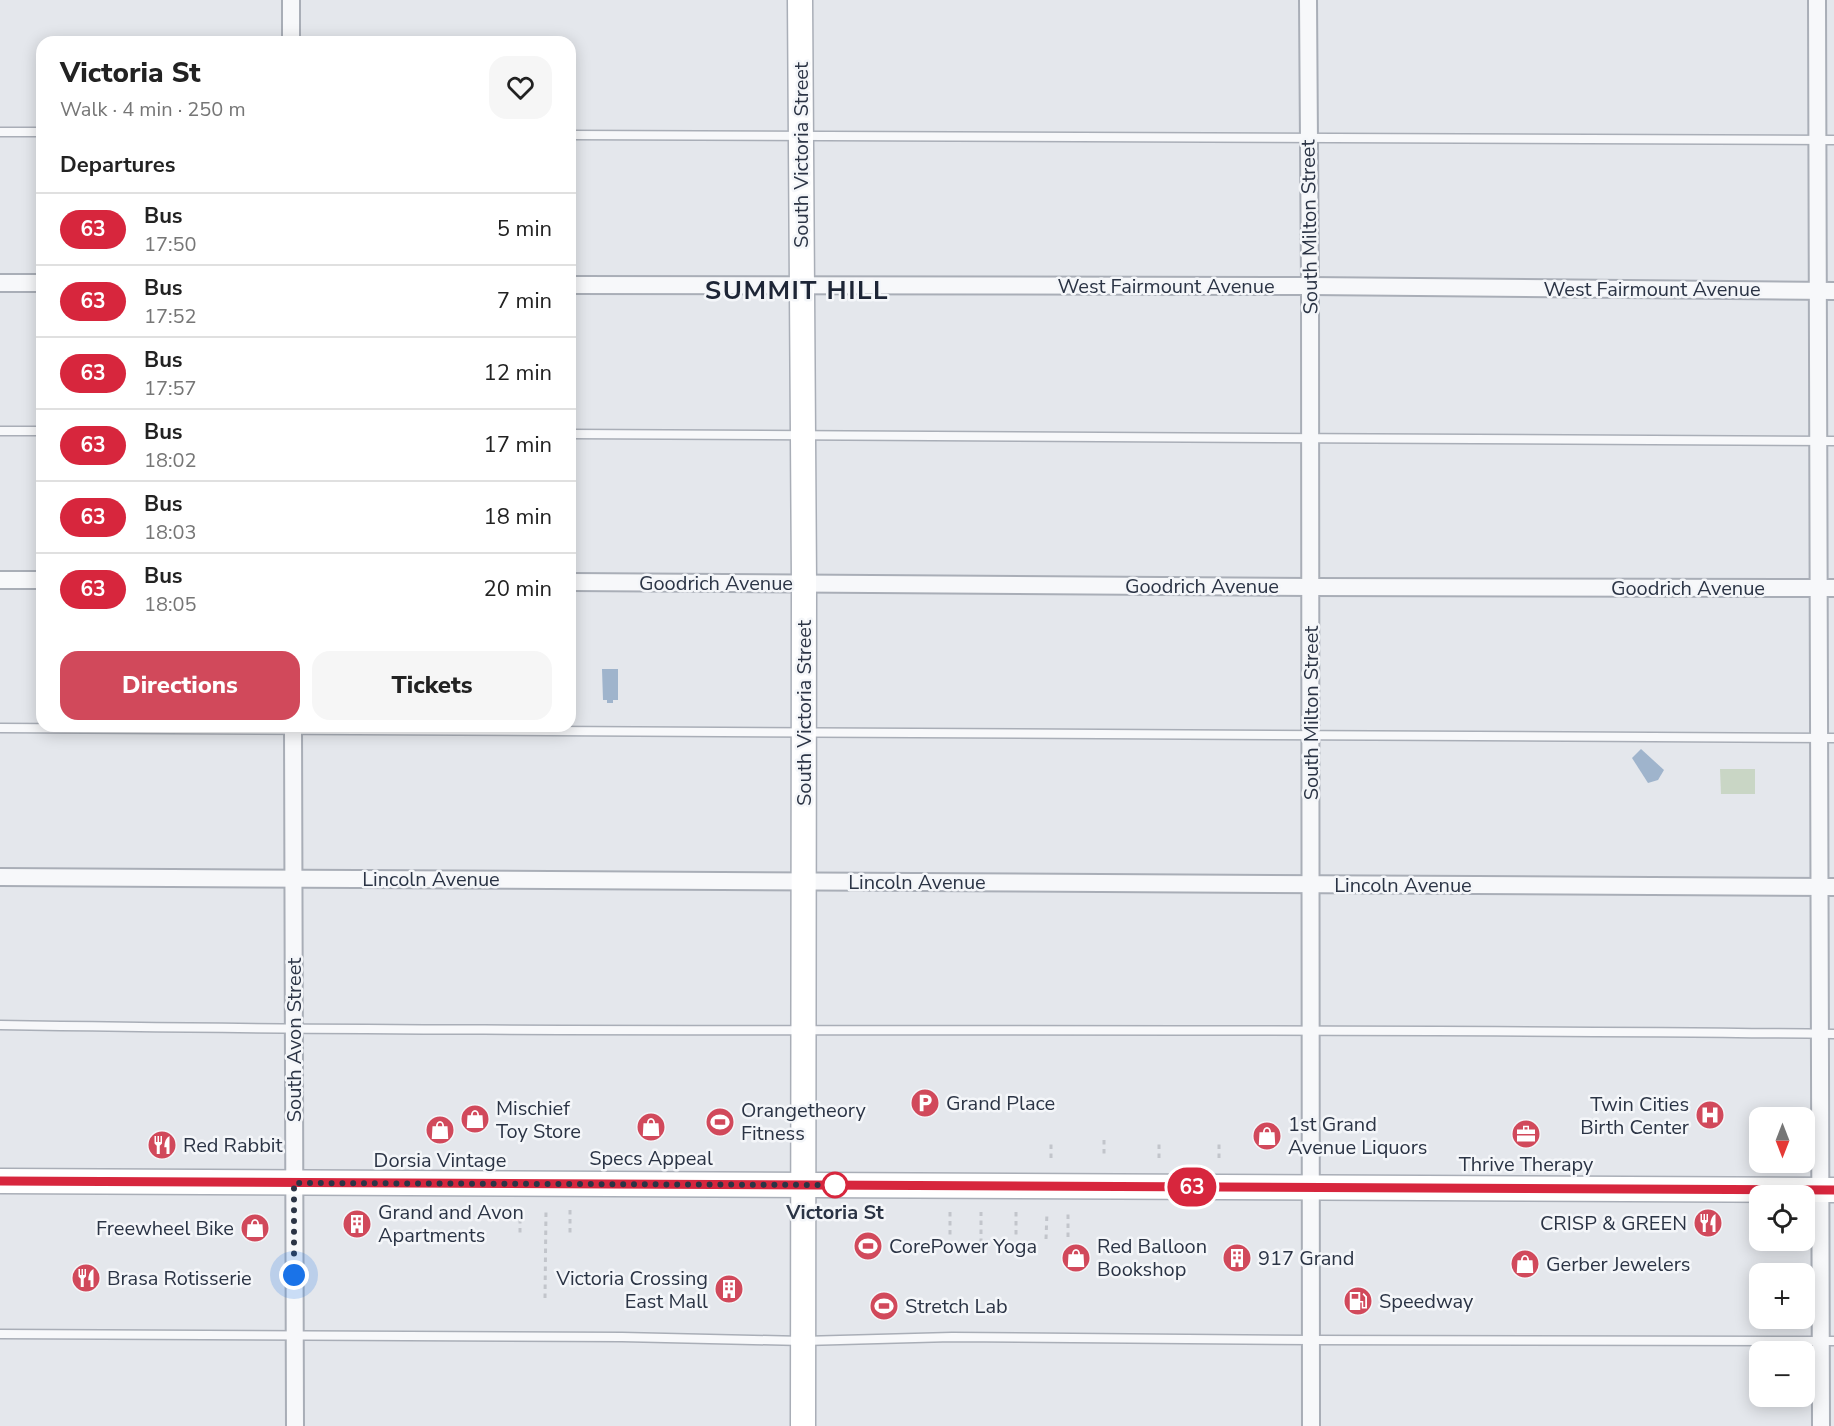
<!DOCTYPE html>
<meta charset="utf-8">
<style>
:root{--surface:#fff;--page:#f6f6f6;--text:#222;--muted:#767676;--line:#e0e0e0;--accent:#d1495b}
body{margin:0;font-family:"Nunito Sans",sans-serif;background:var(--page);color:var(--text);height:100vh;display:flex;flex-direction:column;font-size:22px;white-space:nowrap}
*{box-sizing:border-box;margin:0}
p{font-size:20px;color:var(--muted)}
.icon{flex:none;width:33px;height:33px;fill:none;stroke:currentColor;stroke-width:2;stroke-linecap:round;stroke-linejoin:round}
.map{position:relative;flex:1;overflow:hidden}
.drawer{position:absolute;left:36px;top:36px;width:540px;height:696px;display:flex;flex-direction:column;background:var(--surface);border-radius:18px;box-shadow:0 3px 15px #0003}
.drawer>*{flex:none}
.badge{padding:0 12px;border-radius:20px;font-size:21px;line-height:39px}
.needle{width:39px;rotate:180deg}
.controls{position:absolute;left:1749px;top:1107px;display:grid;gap:12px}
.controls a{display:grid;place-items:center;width:66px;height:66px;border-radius:12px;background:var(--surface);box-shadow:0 3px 15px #0003;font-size:30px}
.you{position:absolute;width:30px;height:30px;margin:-15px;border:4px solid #fff;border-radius:50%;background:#1a73e8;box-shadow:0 0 0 9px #1a73e833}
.map>.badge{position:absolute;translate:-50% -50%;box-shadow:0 0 0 3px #fff}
h2{padding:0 24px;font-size:22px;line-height:54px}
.round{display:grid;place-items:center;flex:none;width:63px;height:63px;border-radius:18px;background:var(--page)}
.headline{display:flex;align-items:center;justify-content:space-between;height:102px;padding:0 24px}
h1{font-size:28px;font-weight:800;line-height:45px}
.button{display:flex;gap:12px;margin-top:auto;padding:12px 24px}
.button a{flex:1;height:69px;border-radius:18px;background:var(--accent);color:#fff;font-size:24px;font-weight:800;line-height:69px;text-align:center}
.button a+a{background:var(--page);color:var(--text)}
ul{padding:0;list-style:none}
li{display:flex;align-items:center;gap:18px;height:72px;padding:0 24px;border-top:2px solid var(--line)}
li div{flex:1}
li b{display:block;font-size:22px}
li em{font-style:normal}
li .badge{min-width:66px;font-weight:700;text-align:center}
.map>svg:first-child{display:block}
</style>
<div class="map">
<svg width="1834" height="1426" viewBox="0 0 1834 1426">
<rect width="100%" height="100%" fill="#e4e7ec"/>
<path fill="#c9d6c5" d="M1720 769H1755V794H1721Z"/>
<g fill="#9fb4cc">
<path d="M602 669H618V700H613V703H607V700H603Z"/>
<path d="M1641 749 1664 770 1658 780 1648 783 1632 758Z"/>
</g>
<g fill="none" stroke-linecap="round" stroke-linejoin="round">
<g stroke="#a9aeb7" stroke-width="11">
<g id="lane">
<path d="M0 132H42"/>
<path d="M570 135 1834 140"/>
<path d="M0 431H42"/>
<path d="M570 434 1834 441"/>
<path d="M0 728 1834 738"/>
<path d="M0 1025C611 1035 1223 1026 1834 1034"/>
<path d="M0 1334 622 1337 803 1341 952 1337 1310 1340 1834 1341"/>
</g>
</g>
<g stroke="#a9aeb7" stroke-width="20">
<g id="street">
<path d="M291 0V42"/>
<path d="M1308 0 1310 286 1311 1426"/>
<path d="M1817 0 1821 1426"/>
<path d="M0 283H42"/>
<path d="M570 285 1310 286 1834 291"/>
<path d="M0 580H42"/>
<path d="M570 582 1310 587 1834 588"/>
<path d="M293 726 295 1426"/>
<path d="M0 877 1834 887"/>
</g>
</g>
<g stroke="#a9aeb7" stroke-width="27">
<g id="secondary">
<path d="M800 0 804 583 803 1426"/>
<path d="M0 1181 1834 1190"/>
</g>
</g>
<g stroke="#c2c5cb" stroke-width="3" stroke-dasharray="4.5 4.5" stroke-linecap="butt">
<path d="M1104 1140V1158"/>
<path d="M1051 1158V1140"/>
<path d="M1159 1158V1140"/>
<path d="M1219 1158V1141"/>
<path d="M449 1210V1218"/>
<path d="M520 1210V1233"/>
<path d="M570 1210V1234"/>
<path d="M950 1212V1237"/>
<path d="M1016 1212V1238"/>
<path d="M1068 1237V1212"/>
<path d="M1046 1239 1047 1212"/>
<path d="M981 1243V1212"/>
<path d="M545 1298 546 1210"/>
</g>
<use href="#lane" stroke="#f7f8fa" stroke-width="8"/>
<use href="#street" stroke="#f7f8fa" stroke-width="16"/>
<use href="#secondary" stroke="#fff" stroke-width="24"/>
</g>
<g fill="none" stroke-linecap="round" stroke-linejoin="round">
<g stroke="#fff" stroke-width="14">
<path id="line" d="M0 1181 1834 1190"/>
</g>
<use href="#line" stroke="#d7263d" stroke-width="9"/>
<path stroke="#2b3445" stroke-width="6" stroke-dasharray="0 10.8" d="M294 1275V1183L835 1185"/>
</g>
<defs>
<g id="parking-disc" transform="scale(1.5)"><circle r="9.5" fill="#d1495b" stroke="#f4f6f9"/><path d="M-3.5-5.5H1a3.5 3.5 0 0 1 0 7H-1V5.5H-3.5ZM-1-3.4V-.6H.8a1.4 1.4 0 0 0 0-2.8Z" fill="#fff"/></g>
<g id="hospital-disc" transform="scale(1.5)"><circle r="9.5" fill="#d1495b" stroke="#f4f6f9"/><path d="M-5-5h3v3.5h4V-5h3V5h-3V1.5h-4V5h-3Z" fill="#fff"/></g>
<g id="shop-disc" transform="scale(1.5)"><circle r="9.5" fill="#d1495b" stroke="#f4f6f9"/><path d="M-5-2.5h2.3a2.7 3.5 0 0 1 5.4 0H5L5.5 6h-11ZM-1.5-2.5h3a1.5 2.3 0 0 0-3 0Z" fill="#fff"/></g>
<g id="stadium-disc" transform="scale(1.5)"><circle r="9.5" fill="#d1495b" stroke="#f4f6f9"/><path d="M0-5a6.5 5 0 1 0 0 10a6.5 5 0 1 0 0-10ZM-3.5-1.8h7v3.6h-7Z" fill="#fff"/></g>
<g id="office-disc" transform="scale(1.5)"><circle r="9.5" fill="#d1495b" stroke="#f4f6f9"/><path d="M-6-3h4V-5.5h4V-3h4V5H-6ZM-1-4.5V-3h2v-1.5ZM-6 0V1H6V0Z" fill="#fff"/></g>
<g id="restaurant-disc" transform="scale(1.5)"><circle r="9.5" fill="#d1495b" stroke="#f4f6f9"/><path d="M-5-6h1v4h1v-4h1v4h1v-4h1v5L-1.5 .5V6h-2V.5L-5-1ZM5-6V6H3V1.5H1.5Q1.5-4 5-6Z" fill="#fff"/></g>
<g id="building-disc" transform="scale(1.5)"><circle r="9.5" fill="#d1495b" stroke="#f4f6f9"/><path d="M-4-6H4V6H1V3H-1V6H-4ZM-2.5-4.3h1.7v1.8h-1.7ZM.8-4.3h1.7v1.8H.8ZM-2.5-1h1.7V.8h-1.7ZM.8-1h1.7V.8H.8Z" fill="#fff"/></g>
<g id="fuel-disc" transform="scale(1.5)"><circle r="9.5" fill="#d1495b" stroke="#f4f6f9"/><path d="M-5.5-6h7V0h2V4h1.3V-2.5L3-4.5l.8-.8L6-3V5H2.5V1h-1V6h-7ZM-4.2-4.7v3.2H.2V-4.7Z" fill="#fff"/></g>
</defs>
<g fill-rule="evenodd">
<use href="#parking-disc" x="925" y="1103"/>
<use href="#hospital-disc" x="1710" y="1115"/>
<use href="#shop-disc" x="475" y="1119"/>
<use href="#stadium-disc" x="720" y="1122"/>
<use href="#shop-disc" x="651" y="1127"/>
<use href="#shop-disc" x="440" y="1130"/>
<use href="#office-disc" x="1526" y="1134"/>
<use href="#shop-disc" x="1267" y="1136"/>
<use href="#restaurant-disc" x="162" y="1145"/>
<use href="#restaurant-disc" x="1708" y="1223"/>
<use href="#building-disc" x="357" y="1224"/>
<use href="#shop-disc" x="255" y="1228"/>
<use href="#stadium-disc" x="868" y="1246"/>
<use href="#shop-disc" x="1076" y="1258"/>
<use href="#building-disc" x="1237" y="1258"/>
<use href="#shop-disc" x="1525" y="1264"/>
<use href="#restaurant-disc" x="86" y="1278"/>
<use href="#building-disc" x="729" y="1289"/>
<use href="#fuel-disc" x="1358" y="1301"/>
<use href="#stadium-disc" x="884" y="1306"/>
</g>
<circle fill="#fff" stroke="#d7263d" stroke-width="3" cx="835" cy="1185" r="12"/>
<g text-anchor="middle" stroke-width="5" stroke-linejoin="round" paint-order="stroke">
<g font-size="20" fill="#2b3445" stroke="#f4f6f9">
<text transform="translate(801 155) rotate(-90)" y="7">South Victoria Street</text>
<text transform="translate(1309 227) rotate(-91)" y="7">South Milton Street</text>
<text x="1166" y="293">West Fairmount Avenue</text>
<text x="1652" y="296">West Fairmount Avenue</text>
<text x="716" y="590">Goodrich Avenue</text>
<text x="1202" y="593">Goodrich Avenue</text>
<text x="1688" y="595">Goodrich Avenue</text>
<text transform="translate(804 713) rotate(-90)" y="7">South Victoria Street</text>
<text transform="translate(1311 713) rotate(-90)" y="7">South Milton Street</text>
<text x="431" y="886">Lincoln Avenue</text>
<text x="917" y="889">Lincoln Avenue</text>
<text x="1403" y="892">Lincoln Avenue</text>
<text transform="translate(294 1040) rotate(-90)" y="7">South Avon Street</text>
</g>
<g font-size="20" fill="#2b3445" stroke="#f4f6f9" text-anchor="start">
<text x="946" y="1110">Grand Place</text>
<text x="1689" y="1111" text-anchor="end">Twin Cities<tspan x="1689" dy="23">Birth Center</tspan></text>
<text x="496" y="1115">Mischief<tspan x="496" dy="23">Toy Store</tspan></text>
<text x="741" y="1117">Orangetheory<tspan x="741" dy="23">Fitness</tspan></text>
<text x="1288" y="1131">1st Grand<tspan x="1288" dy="23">Avenue Liquors</tspan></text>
<text x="183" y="1152">Red Rabbit</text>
<text x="651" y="1165" text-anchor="middle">Specs Appeal</text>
<text x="440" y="1167" text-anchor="middle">Dorsia Vintage</text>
<text x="1526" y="1171" text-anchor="middle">Thrive Therapy</text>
<text x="378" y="1219">Grand and Avon<tspan x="378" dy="23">Apartments</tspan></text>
<text x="1687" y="1230" text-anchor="end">CRISP &amp; GREEN</text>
<text x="234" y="1235" text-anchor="end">Freewheel Bike</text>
<text x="889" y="1253">CorePower Yoga</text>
<text x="1097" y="1253">Red Balloon<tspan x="1097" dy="23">Bookshop</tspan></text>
<text x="1258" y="1265">917 Grand</text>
<text x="1546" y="1271">Gerber Jewelers</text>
<text x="107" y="1285">Brasa Rotisserie</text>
<text x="708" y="1285" text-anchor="end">Victoria Crossing<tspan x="708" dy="23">East Mall</tspan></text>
<text x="1379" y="1308">Speedway</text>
<text x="905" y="1313">Stretch Lab</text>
</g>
<g font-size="20" font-weight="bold" fill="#2b3445" stroke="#f4f6f9">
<text x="835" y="1219">Victoria St</text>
</g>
<g font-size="26" font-weight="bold" letter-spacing="1.5" fill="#1d2536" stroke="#f4f6f9">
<text x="797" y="299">SUMMIT HILL</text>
</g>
</g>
</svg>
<div class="controls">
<a><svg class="needle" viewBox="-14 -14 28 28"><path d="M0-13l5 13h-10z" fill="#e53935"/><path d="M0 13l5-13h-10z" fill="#767676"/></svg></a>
<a><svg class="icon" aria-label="locate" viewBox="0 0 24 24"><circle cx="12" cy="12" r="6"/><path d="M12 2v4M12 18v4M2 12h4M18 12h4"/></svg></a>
<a>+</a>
<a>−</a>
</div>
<div class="you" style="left:294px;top:1275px"></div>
<b class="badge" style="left:1192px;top:1187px;background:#d7263d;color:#fff">63</b>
<section class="drawer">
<div class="headline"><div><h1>Victoria St</h1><p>Walk · 4 min · 250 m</p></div><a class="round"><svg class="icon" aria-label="heart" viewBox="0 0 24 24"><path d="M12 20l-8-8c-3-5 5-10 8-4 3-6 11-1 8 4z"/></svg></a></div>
<h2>Departures</h2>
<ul>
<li><span class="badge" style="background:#d7263d;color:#fff">63</span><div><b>Bus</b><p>17:50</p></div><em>5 min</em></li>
<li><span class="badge" style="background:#d7263d;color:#fff">63</span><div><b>Bus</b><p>17:52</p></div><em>7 min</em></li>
<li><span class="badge" style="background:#d7263d;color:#fff">63</span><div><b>Bus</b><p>17:57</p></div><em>12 min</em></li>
<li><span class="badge" style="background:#d7263d;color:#fff">63</span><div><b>Bus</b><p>18:02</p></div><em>17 min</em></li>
<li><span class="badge" style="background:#d7263d;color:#fff">63</span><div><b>Bus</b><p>18:03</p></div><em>18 min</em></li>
<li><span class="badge" style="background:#d7263d;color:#fff">63</span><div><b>Bus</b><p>18:05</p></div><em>20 min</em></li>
</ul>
<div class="button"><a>Directions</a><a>Tickets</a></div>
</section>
</div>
